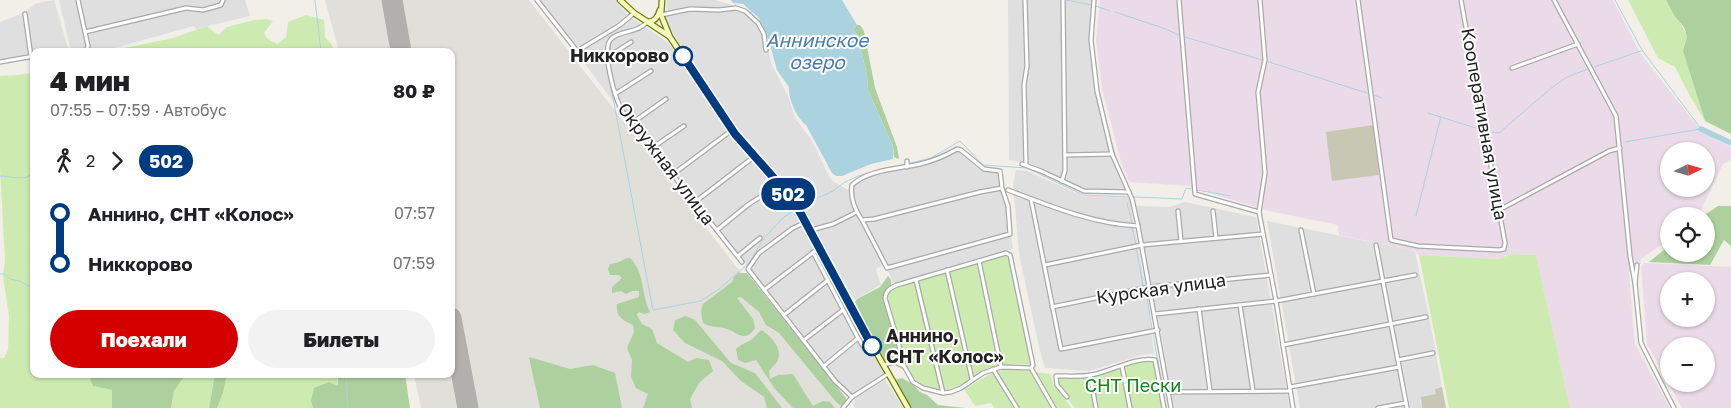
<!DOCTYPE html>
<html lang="ru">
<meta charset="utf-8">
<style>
:root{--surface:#fff;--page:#f2f2f2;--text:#202124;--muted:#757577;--accent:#d40000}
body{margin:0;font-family:"Golos Text",sans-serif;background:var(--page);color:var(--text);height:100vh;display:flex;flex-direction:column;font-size:19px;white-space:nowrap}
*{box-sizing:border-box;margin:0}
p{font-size:16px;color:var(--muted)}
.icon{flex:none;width:28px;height:28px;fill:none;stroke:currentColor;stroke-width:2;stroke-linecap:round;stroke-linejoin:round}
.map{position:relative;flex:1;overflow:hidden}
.drawer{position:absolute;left:30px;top:48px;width:425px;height:330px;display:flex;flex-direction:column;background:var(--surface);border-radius:10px;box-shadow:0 1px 4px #0004}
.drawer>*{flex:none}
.badge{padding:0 10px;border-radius:16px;font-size:18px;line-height:32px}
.needle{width:32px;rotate:85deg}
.buttons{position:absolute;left:1660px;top:142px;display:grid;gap:10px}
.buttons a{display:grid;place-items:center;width:55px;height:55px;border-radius:50%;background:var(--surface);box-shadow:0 1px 4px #0004;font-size:25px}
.map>.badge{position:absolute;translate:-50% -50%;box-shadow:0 0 0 2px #fff}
.legs{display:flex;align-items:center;gap:8px;height:55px;padding:0 20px;font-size:16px}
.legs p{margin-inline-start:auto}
.overview{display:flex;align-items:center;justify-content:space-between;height:85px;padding:0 20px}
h1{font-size:28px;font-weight:800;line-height:38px}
.button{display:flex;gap:10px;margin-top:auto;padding:10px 20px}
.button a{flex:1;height:58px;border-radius:30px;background:var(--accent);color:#fff;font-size:20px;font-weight:800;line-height:58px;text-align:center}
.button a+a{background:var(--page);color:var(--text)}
ul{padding:0 20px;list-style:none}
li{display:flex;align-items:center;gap:18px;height:50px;font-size:19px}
li i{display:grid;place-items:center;width:8px;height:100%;margin:0 6px;background:currentColor}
li i::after{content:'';width:12px;height:12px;margin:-6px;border:4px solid;border-radius:50%;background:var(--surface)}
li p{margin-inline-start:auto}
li:first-child i{background:linear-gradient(#0000 50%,currentColor 0)}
li:last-child i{background:linear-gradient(currentColor 50%,#0000 0)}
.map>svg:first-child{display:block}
</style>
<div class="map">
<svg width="1731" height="408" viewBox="0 0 1731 408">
<rect width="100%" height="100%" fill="#f2efe9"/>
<g fill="#e0dfdf">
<path d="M54 0 68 48 48 51H34V54L0 60V22L23 13 37 3Z"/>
<path d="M59 0H245L250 16 196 29 194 26 103 51H71Z"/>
<path d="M538 0H615L628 15 667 42 677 52 717 112 738 140 781 188 796 210 885 375 851 395 841 385 643 134 626 118 572 47Z"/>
<path d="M667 0H715L751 11 759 22 765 33 771 63 789 98 795 118 811 139 831 180 848 190 854 211 861 221 883 265 876 269 881 285 854 300 804 209 792 190 727 116 677 40 669 26 666 18Z"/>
<path d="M1008 0H1096L1092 40 1098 91 1126 190 1085 189 1029 163 1009 160Z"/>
<path d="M955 151 966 155 982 170 999 172 1007 206 1013 249 894 284 862 218 859 215 853 198V185L858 180 867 177 922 165 947 157Z"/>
<path d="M1016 170 1027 171 1083 196 1129 198 1146 289 1154 354 1141 355 1090 371 1045 368 1039 347 1019 254 1013 184Z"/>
<path d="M1185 202 1256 217 1290 408H1173L1164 350 1136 206 1169 207Z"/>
<path d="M1267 221 1415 251 1436 351 1395 359 1405 408H1300Z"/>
<path d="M1436 355 1442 387 1436 389 1437 394 1420 400 1422 408H1410L1401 363Z"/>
<path d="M885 380 903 408H855L853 404 857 397Z"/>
</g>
<g fill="#ebdbe8" fill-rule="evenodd">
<path d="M1100 0H1613L1640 53 1702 132 1731 147V160L1723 164 1698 216H1669V239L1640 260 1641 264 1635 265 1634 260 1629 273 1635 344 1670 408H1570L1536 255 1511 254 1499 259 1419 255 1415 251 1339 235 1338 225 1264 210 1189 186 1129 182 1121 162 1102 88 1096 40ZM1669 151H1706V189H1669Z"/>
<path d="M1644 263 1731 267V408H1682L1669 384H1706V346H1669V384L1647 344 1641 266ZM1706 281V319H1669V281Z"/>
</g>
<path fill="#e1dfda" d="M325 0H529L846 408H421L414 374H451V51H339Z"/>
<g fill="#c7c7b4">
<path d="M1373 125 1379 175 1332 181 1326 132Z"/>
<path d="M1442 387 1446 408H1422L1421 397 1436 394 1435 389Z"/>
</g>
<g fill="#cdebb0">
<path d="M1628 0H1670L1687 37 1683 51 1705 121 1690 96 1675 67 1658 58Z"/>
<path d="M306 15 324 20 325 37 331 44 334 51H110L173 38 207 26 218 35 227 27 254 20 267 19 273 21 264 33 268 39 277 44 286 37 288 22Z"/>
<path d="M34 72V374H88L93 386 112 390V408H0V358H4L8 350 9 316 3 276 5 260 0 168V76L19 75Z"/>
<path d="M1006 254H1009L1032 361 1031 365 1016 364 989 368 977 374 959 386 945 390 928 387 918 384 907 370 886 296 891 290Z"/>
<path d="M1511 254 1536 255 1570 408H1449L1419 255 1499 259Z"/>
<path d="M1154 361 1162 408H1075L1056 385 1055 377 1089 376 1139 362Z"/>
<path d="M1003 370H1017L1051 374 1053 384 1072 408H994L991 403 975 406 964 389 992 373Z"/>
<path d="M186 374H215L209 408H171L174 391Z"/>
<path d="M227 374H337L338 386 311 401 313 408H217L223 393Z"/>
</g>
<g fill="#add19e">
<path d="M1666 0H1731V134L1705 121 1683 51 1687 37 1684 27 1674 15Z"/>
<path d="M857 25H860L864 31 875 88 897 147 899 158 898 159 894 157 893 146 868 90 867 75 859 42 854 28Z"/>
<path d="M1718 206H1731V246L1724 240 1710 265 1649 262 1669 246V254H1706V216H1703Z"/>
<path d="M627 258H630C645 272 641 295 650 312L644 314 639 312 637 315 642 324 652 329 657 343 688 362 696 358 709 360 713 371 699 383 690 399 692 408H643L648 394 636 388 631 377 632 360 627 348 634 332 633 325C622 320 616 317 617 304L639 297V291H632L626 294 621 291 612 293V287L622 278 619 275H610L608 269 610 264 619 262Z"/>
<path d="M738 273H747L846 398V401L842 406 837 403 779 333 766 325 759 312 741 297 737 298 753 319 755 328C745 343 738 333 727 329 718 326 711 328 703 323L701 311 703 304 732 282 734 277Z"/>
<path d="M888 276C896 284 887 289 887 297 887 306 898 336 901 347 899 356 896 363 885 361L855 302 857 299 880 287Z"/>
<path d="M686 316 695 320 731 363 755 373 782 408H767L764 397 741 381 722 361 685 343 673 330 675 320Z"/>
<path d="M761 330C771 335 784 350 777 362 775 365 771 368 769 371L770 379 778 375 793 374 813 406 823 401 830 402 835 408H793L775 389 756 360 745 363 738 360 736 349C741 344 746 343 751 340 755 337 758 333 761 330Z"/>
<path d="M529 357 570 369 593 365 615 373 622 408H540Z"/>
<path d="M88 374H186L174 391 171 408H112V390L93 386Z"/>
<path d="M215 374H227L223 393 217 408H209Z"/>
<path d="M338 374H405L410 408H313L311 401 314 388 329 382 338 386Z"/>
<path d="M902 378 913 384 920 392 927 395 938 405 966 408H912L895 383 897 379Z"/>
</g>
<path fill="#aad3df" d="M731 0H842L857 25 854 28 859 42 867 75 868 90 893 146V159L871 164 842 176H836L832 173 806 125C797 118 788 99 789 87L777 70 769 41 758 17 743 4 733 3Z"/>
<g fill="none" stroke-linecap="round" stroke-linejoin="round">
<g stroke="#aad3df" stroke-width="1">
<path d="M315 0 321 51"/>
<path d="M1066 0 1092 5"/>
<path d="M1615 0 1642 50 1701 129"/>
<path d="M1096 6 1110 11"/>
<path d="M1115 12 1163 28 1179 35"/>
<path d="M1185 37 1262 60"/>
<path d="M1269 62 1367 93"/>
<path d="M1594 67 1641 51"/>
<path d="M608 71 653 310 701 301 719 289 749 263 764 238 784 217 795 210"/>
<path d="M1374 95 1382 98"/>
<path d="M1428 113 1482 130"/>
<path d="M1488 132 1499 133 1550 89 1567 77 1588 69"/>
<path d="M1625 142 1700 129"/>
<path d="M0 176 21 178 27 177 34 173"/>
<path d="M1197 190 1230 196"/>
<path d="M1134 197 1182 199 1186 188 1191 189"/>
<path d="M1127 203 1132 223"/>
<path d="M801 206 833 191 845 182 858 176 931 158 960 141 983 165 1027 168 1083 195 1128 197"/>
<path d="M1416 216 1441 116"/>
<path d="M1091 220 1112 226 1127 227"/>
<path d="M1132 228 1136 244"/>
<path d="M1136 247 1143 286"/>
<path d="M0 274H5L10 279 20 281 28 286 30 285"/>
<path d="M31 283 34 277"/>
<path d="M1144 290 1146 291 1152 329"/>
<path d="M1153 333 1166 408"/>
<path d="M346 374 348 408"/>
</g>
<path stroke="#aad3df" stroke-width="5.5" d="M1701 129 1731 143"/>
<g stroke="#b1b0ac" stroke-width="21">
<path d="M392 0 401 51"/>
<path d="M451 318 468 408"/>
</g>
<g stroke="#a9a9a9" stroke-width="5.5">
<g id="minor">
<path d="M78 0 88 46 86 51"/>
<path d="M537 0 577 51 620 25 634 13"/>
<path d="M1025 0 1027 66 1024 85 1026 164"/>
<path d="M1094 0 1091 40 1097 91 1112 154 1132 199 1138 226 1171 408"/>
<path d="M1179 0 1195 194 1259 212"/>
<path d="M1260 0 1265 60 1258 92 1265 173 1259 212 1276 301 1293 408"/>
<path d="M1358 0 1391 240 1418 246 1499 250 1504 249 1505 243 1461 0"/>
<path d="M1554 0 1616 116 1630 256 1635 283"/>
<path d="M25 14 31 57"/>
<path d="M661 15 690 9 719 10 736 8 745 11 758 23 764 34 766 50"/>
<path d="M647 22C638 33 622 30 612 38 600 47 615 101 623 112L742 262"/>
<path d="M85 32 186 8 203 10 221 5 223 0"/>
<path d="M608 57 631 42"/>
<path d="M0 62 34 56"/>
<path d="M1512 68 1578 44"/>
<path d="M615 94 651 71"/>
<path d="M632 123 666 99"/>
<path d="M652 148 684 126"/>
<path d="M1065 155 1112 154"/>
<path d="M907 161V167"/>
<path d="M1022 164 1041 171 1084 191 1129 192"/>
<path d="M672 175 732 130"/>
<path d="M1062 181 1065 170 1063 0"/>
<path d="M1008 190C1050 206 1093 224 1138 226"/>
<path d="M1031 199 1061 349 1158 330"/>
<path d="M695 202 755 156"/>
<path d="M1499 210 1609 151 1620 148"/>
<path d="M1178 211 1181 241"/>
<path d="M1213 211 1216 238"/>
<path d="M862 220 887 268 1010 234 1008 206 1002 188 1000 171 984 169 961 150 957 149C945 156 933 161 920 164 899 169 869 169 852 185 850 197 855 210 862 220L874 219 980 192 1002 188"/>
<path d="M806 222 793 228 759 253 748 269 835 381 852 397"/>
<path d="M717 230 749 204 780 185"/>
<path d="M811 230 833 224 857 212"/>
<path d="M1301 230 1314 294"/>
<path d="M1376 245 1407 408"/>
<path d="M813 252 858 338 863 346 871 343"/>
<path d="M1006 253 1010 255 1033 365 1031 368 1001 367 983 373 961 388 951 392 943 393 923 388 913 382 904 366 900 349 885 298C886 290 890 288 897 285Z"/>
<path d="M738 256 760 238"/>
<path d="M979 261 1001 367"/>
<path d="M1045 265 1142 245 1263 234"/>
<path d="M1637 265 1635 283 1641 343 1674 408"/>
<path d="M947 270 972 379"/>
<path d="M916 280 943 393"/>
<path d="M764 290 819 248"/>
<path d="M1240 305 1253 391"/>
<path d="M1052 307 1149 287 1271 275"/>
<path d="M1199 309 1210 391"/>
<path d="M1155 314 1276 301 1415 275"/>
<path d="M784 315 828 280"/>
<path d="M804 340 843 310"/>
<path d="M1283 345 1426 317"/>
<path d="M1398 360 1433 353"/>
<path d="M883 365 895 362 903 366"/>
<path d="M824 366 858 338"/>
<path d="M1122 366 1130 408"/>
<path d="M1031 368 1054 408"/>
<path d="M993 369 1017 408"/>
<path d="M1090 375 1096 408"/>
<path d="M1290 387 1399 367"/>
<path d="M1169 392 1290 391"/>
<path d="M1067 397 1057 385 1056 376C1067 376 1080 377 1091 375 1110 372 1136 356 1155 360L1164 408"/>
<path d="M843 408 852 397 888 374"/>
<path d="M1378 408 1406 403"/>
</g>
</g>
<g stroke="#707d05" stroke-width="7">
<g id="secondary">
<path d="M620 0 634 13 669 36"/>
<path d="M662 0 661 15 670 37 735 134 794 201 871 343 908 408"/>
<path d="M647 22C655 22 658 17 660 10"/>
</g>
</g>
<use href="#minor" stroke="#fff" stroke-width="3"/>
<use href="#secondary" stroke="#f7fabf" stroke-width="4.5"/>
</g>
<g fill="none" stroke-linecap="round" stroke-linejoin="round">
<g stroke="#fff" stroke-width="11">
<path id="line-1" d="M683 56 735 134 794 201 872 346"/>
</g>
<use href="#line-1" stroke="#003b80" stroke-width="8"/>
</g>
<g fill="#fff" stroke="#003b80" stroke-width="2.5">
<circle cx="683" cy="56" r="9"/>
<circle cx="872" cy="346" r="9"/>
</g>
<g text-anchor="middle" stroke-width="4" stroke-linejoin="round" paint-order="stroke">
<g font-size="18" font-weight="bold" fill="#222" stroke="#fff" text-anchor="end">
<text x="669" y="62">Никкорово</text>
<text x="886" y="342" text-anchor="start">Аннино,<tspan x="886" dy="21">СНТ «Колос»</tspan></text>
</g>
<g font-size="18" fill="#222" stroke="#fff">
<text transform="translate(1484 124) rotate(80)" y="6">Кооперативная улица</text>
<text transform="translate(666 164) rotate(53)" y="6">Окружная улица</text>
<text transform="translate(1161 289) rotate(-8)" y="6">Курская улица</text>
</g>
<g font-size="18" fill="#0c8416" stroke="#fff">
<text x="1133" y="392">СНТ Пески</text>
</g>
<g font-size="19" font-style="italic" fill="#4a7aab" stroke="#fff">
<text x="817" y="47">Аннинское<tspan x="817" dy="22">озеро</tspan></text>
</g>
</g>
</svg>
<div class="buttons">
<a><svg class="needle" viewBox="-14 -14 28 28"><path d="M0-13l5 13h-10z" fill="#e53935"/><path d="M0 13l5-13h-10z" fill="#757577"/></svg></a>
<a><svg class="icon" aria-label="locate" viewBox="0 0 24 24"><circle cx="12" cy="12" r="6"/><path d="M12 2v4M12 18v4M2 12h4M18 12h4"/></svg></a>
<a>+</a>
<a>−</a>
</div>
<b class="badge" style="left:788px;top:194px;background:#003b80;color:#fff">502</b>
<section class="drawer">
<div class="overview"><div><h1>4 мин</h1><p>07:55 – 07:59 · Автобус</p></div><b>80 ₽</b></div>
<div class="legs"><svg class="icon" aria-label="walk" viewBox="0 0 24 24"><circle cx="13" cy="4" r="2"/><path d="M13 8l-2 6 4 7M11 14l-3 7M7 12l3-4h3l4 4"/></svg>2<svg class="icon" aria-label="forward" viewBox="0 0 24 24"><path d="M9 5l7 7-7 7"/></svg><b class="badge" style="background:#003b80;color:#fff">502</b></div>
<ul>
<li><i style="color:#003b80"></i><b>Аннино, СНТ «Колос»</b><p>07:57</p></li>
<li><i style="color:#003b80"></i><b>Никкорово</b><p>07:59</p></li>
</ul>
<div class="button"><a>Поехали</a><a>Билеты</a></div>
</section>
</div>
